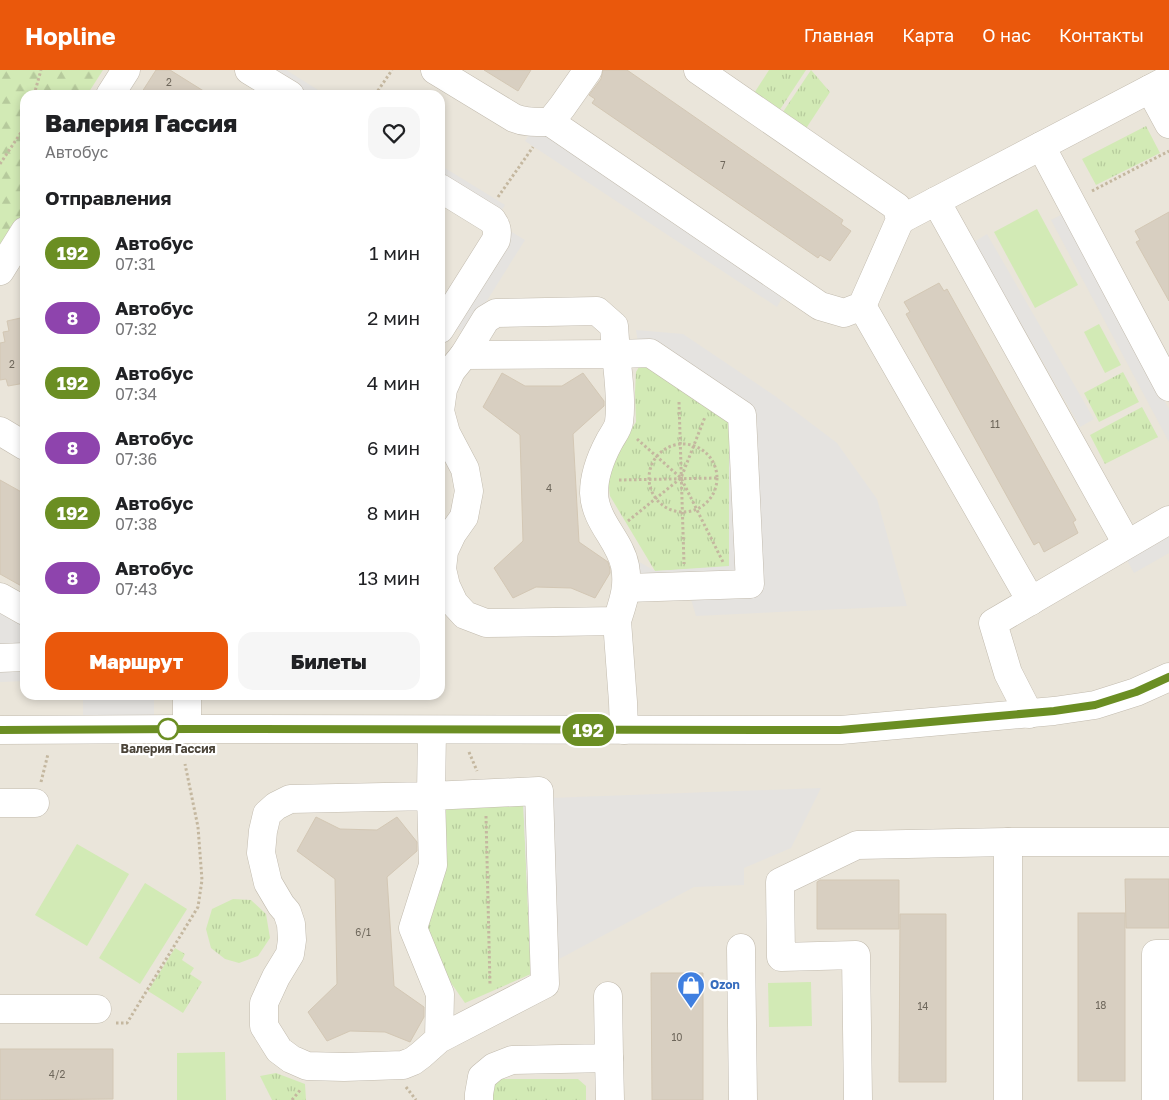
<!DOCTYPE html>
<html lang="ru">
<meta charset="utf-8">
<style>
:root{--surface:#fff;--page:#f6f6f6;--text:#202124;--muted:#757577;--accent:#ea580c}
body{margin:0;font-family:"Golos Text",sans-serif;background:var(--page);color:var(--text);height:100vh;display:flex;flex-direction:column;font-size:19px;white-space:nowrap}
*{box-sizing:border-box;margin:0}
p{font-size:16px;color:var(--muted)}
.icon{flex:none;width:28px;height:28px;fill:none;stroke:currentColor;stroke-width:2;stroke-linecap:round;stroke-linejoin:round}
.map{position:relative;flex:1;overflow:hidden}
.details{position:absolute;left:20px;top:20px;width:425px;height:610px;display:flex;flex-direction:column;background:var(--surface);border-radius:15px;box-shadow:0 2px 8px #0003}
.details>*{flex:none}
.badge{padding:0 10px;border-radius:16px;font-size:18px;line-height:32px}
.map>.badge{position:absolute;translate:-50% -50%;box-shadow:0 0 0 2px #fff}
h2{padding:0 25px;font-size:19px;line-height:45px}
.round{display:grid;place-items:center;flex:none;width:52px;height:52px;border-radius:15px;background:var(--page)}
.summary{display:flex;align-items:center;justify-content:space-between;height:85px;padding:0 25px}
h1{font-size:24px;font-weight:800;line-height:38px}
.button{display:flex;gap:10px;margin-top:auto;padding:10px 25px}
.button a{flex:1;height:58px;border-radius:15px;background:var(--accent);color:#fff;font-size:20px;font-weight:800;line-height:58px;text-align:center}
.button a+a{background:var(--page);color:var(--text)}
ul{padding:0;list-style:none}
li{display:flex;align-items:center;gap:15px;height:65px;padding:0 25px}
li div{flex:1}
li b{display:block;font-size:19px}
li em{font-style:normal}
li .badge{min-width:55px;font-weight:700;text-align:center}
header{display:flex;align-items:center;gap:30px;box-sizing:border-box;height:70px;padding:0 25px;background:var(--accent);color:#fff}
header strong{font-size:24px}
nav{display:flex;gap:28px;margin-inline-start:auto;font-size:18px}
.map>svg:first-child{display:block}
</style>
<header>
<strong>Hopline</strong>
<nav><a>Главная</a><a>Карта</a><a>О нас</a><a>Контакты</a></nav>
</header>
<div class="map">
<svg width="1169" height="1030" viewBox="0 0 1169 1030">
<defs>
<pattern id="forest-firs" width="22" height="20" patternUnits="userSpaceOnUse" patternTransform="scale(1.25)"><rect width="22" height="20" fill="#d2eab5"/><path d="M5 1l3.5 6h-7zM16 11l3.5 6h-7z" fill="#b6ca9c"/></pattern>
<pattern id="park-tufts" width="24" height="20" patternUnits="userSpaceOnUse" patternTransform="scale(1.25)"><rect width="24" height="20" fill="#d2eab5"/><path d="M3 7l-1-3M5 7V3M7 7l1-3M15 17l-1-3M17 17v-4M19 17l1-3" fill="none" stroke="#b6ca9c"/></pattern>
</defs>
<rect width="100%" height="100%" fill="#f6f3ec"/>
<path fill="#eae5da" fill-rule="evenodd" d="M0 0H1169V1030H0ZM25 25H440V625H25Z"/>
<path fill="url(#forest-firs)" d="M0 0H103L87 25H25V120L22 124 25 129V145L4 177 0 179Z"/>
<g fill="url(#park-tufts)">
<path d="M769 0H806L777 44 751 28Z"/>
<path d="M811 0 830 22 803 63 779 48Z"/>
<path d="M1146 56 1160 83 1096 115 1082 89Z"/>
<path d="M643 293 729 342V497L655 501 610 426 608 410 612 390 636 352 635 322 636 302 639 297Z"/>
<path d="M1123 302 1139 332 1099 352 1084 323Z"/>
<path d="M1142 337 1158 367 1105 394 1090 365Z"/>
<path d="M523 729 531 904 465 933 413 858 443 731Z"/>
<path d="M233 829 251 830 266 844 270 868 258 886 239 893 225 889 211 878 206 859 212 839Z"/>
<path d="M175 878 185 884 182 890 194 898 190 904 202 912 183 943 148 921Z"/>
<path d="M276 1003 305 1014 306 1030H272L260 1006Z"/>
<path d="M494 1009H578L586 1016V1030H489Z"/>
</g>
<g fill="#d2eab5">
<path d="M1037 139 1078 215 1035 238 994 162Z"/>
<path d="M1099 254 1121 295 1105 303 1084 262Z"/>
<path d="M77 774 129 804 87 876 35 845Z"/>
<path d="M145 813 187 839 140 914 99 888Z"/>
<path d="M811 912 812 956 769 957 768 913Z"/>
<path d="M225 982 226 1030H177V983Z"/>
</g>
<g fill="#e5e3e0">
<path d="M259 0H286L326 25H300Z"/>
<path d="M534 57 785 223 777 237 525 71Z"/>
<path d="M440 95 505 135 497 147 440 112Z"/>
<path d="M1065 143 1169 339V372L1051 150Z"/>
<path d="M510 161 525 170 466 264 451 255Z"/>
<path d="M987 164 1094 349 1080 357 974 172Z"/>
<path d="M636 260 683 264 775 326 837 373 877 429 907 536 696 546 688 519 638 520 636 490 655 501 729 496V342L641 292Z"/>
<path d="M1169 467V483L1134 503 1127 490Z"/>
<path d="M0 535 25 548V585H0Z"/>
<path d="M25 592V611L0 612V593Z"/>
<rect x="83" y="630" width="71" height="16"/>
<path d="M821 718 791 778 744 798V815L694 817 531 904 523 729Z"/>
</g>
<g fill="#d8cfc1" stroke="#d3c7b4">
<path d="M156 0H170L210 25H140Z"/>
<path d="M484 0H531L518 21Z"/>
<path d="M603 0H627L843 150 841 154 851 161 830 191 820 185 818 188 592 33 595 29 589 25 601 9Z"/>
<path d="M1169 142V231L1136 172 1140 170 1135 161Z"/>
<path d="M939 213 944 221 947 219 1076 450 1073 452 1078 463 1044 482 1039 472 1034 475 906 244 910 242 904 232Z"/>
<path d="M25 247V313L8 316 6 309 0 310V273L5 272 3 262 9 261 7 251Z"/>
<path d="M502 303 525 316H562L583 303 604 331V336L573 364 579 472 608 492 610 499V503L595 528 571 518 536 517 513 528 494 498 523 471 520 365 483 337Z"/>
<path d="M0 410 25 424V518L0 504Z"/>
<path d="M316 747 340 759 377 760 397 747 417 772V781L387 807 394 916 424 937V947L410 972 385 962 350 961 327 971 308 942 337 914 335 809 297 781Z"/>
<path d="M1125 809H1169V858H1126Z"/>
<path d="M820 810H899V859H817V812Z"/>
<rect x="1078" y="843" width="47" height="168"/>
<path d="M900 844H946V1012H899Z"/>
<path d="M651 903H703V1030H652Z"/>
<path d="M0 979H113V1029L0 1030Z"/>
</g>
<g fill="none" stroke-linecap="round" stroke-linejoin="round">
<g stroke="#c2bbae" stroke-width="29">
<g id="minor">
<path d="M249 0 290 25"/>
<path d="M435 0 514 48C526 53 537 52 550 52"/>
<path d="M588 0 562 37 550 52 820 236 844 243 862 236 900 150 897 137 698 0"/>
<path d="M1150 19 1169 54"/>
<path d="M110 25 126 0"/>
<path d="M1041 76 1169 317"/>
<path d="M440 118 492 150C497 157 498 161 496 170L440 259"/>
<path d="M936 131 1169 9"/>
<path d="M900 150 936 131 1127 474"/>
<path d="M0 201 25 161"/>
<path d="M862 236 1031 531"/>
<path d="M464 285 486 249 496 243 597 241 614 256 616 284 650 283 742 345 750 514 627 518"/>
<path d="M0 361 25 376"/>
<path d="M0 527 25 541"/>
<path d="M617 551C623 532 629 517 625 496 620 470 595 452 594 423 594 406 601 387 609 372 612 366 618 359 619 352 622 332 618 304 616 284L464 285 451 301 443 319 440 341 446 363 465 399 469 421 464 447 452 464 444 481 442 499 446 516 454 533 465 545 486 553 617 551 623 632 624 660"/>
<path d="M0 588 25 587"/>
<path d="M187 625V659"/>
<path d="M1029 644 1008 603 993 553 1169 450"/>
<path d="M0 660 187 659 841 660 1054 641 1095 635 1136 622 1169 607"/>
<path d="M432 660 431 726 433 795 413 858 440 924 439 969 421 985 413 991 403 995 344 997 307 996 291 989 279 980 264 956V933L276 907 290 884 292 870 291 854 287 842 281 835 268 813 261 783 263 761 267 744 276 736 290 729 431 726 539 721 545 914 439 969"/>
<path d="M0 733H35"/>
<path d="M741 878 743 1030"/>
<path d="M0 939H97"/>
<path d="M609 988 610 1030"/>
<path d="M479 1030V1024L482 1007 494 997 512 990 609 988 608 926"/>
<path d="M858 1030 856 885 781 887 780 812 857 775 1008 772"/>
<path d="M1008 1030V772H1169"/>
<path d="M1156 1030V884H1169"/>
</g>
</g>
<g stroke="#c4b79f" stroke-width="3" stroke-dasharray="2.5 2.5" stroke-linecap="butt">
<path d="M34 25 41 0"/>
<path d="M375 25 392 0"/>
<path d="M0 94 24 58 25 54"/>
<path d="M1092 121 1169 81"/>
<path d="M498 127 533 77"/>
<path d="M679 332 684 494"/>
<path d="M637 369 681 408 723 492"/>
<circle cx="683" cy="408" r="34"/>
<path d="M619 410 717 408"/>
<path d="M628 451 681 408 705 347"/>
<path d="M469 682 477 701"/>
<path d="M41 712 48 684"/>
<path d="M486 746 490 915"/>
<path d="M116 953H127L198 837 202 810 198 757 185 694"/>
<path d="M406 1017 416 1030"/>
<path d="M292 1030 301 1019"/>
</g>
<use href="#minor" stroke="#fff" stroke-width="28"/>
</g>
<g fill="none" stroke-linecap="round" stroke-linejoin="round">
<g stroke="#fff" stroke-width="11">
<path id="line" d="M0 660 188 659 840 660 1054 641 1095 635 1136 622 1169 607"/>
</g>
<use href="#line" stroke="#6b8e23" stroke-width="8"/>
</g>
<defs>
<g id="shop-pin" transform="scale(1.4375)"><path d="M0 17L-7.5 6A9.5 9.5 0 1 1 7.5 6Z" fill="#3f7fe0" stroke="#fff"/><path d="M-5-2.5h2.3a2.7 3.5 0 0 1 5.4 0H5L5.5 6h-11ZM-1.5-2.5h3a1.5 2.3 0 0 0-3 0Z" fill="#fff"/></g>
</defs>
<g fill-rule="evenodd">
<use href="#shop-pin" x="691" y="915"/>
</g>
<circle fill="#fff" stroke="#6b8e23" stroke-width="2.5" cx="168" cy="659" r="10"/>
<g text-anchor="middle" stroke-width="4.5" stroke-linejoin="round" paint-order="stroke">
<g font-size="10" fill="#6e675b">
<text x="169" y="16">2</text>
<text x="723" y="99">7</text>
<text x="12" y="298">2</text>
<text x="995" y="358">11</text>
<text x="549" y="422">4</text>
<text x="363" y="866">6/1</text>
<text x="1101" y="939">18</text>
<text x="923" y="940">14</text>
<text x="677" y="971">10</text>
<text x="57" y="1008">4/2</text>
</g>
<g font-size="12" font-weight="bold" fill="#4b4439" stroke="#fff">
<text x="168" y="683">Валерия Гассия</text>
</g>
<g font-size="12" font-weight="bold" fill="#366cbe" stroke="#fff" text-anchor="start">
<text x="710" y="919">Ozon</text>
</g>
</g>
</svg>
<b class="badge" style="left:588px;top:660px;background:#6b8e23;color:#fff">192</b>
<section class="details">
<div class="summary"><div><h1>Валерия Гассия</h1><p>Автобус</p></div><a class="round"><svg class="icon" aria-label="heart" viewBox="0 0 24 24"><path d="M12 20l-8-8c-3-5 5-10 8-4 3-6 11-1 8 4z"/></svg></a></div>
<h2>Отправления</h2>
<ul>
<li><span class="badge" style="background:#6b8e23;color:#fff">192</span><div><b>Автобус</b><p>07:31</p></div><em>1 мин</em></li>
<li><span class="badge" style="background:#8e44ad;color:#fff">8</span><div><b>Автобус</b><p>07:32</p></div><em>2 мин</em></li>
<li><span class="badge" style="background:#6b8e23;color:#fff">192</span><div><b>Автобус</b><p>07:34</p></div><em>4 мин</em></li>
<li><span class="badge" style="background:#8e44ad;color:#fff">8</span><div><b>Автобус</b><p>07:36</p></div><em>6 мин</em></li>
<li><span class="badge" style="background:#6b8e23;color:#fff">192</span><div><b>Автобус</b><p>07:38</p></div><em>8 мин</em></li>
<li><span class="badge" style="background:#8e44ad;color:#fff">8</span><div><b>Автобус</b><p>07:43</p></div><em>13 мин</em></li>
</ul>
<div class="button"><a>Маршрут</a><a>Билеты</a></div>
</section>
</div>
